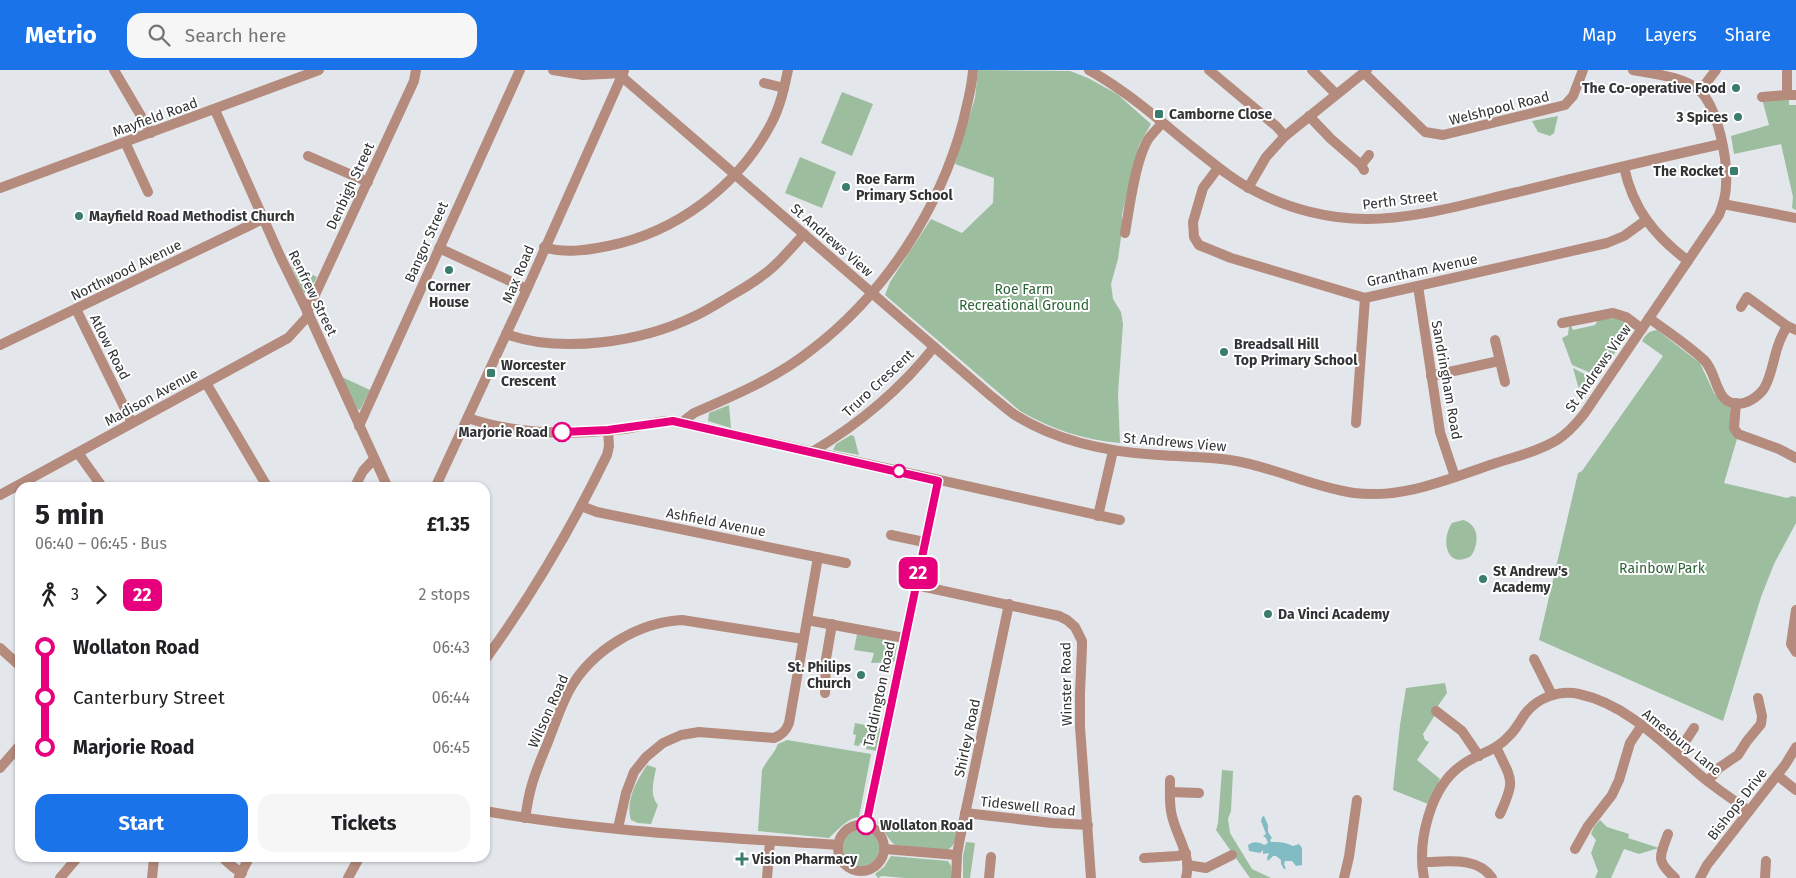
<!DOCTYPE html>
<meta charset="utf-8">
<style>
:root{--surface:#fff;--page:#f6f6f6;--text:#202124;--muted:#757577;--accent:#1a73e8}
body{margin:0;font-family:"Fira Sans",sans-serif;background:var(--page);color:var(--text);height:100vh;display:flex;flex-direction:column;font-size:19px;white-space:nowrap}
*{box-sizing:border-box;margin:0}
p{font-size:16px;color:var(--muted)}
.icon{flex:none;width:28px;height:28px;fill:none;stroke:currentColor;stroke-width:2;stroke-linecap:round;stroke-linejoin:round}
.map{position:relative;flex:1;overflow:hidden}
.details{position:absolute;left:15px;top:412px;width:475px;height:380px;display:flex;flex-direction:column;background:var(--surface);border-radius:15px;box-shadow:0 1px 4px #0004}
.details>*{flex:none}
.badge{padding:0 10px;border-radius:8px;font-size:18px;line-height:32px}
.map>.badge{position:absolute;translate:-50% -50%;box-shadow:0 0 0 2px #fff}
.legs{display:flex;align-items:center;gap:8px;height:55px;padding:0 20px;font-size:16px}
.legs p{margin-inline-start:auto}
.head{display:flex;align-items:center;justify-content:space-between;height:85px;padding:0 20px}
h1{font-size:28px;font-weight:700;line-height:38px}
.action{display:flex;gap:10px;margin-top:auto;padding:10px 20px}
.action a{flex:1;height:58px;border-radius:15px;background:var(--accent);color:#fff;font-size:20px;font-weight:700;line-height:58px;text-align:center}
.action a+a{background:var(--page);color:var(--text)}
ul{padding:0 20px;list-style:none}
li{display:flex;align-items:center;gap:18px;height:50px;font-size:19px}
li i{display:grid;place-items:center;width:8px;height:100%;margin:0 6px;background:currentColor}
li i::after{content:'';width:12px;height:12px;margin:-6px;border:4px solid;border-radius:50%;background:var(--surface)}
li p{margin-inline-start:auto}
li:first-child i{background:linear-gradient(#0000 50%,currentColor 0)}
li:last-child i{background:linear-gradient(currentColor 50%,#0000 0)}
header{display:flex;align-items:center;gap:30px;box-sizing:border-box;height:70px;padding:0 25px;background:var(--accent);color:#fff}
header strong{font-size:24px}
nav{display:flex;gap:28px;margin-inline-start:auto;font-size:18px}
.search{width:350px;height:45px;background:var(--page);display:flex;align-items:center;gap:12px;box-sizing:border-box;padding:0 18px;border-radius:15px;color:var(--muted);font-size:19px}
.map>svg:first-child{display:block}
</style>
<header>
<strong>Metrio</strong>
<div class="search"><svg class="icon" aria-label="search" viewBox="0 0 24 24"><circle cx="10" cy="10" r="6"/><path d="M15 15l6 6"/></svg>Search here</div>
<nav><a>Map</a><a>Layers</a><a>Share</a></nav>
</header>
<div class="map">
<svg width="1796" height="808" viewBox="0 0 1796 808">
<rect width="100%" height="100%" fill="#e3e7ec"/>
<g fill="#9cbe9f">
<path d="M978 0 1070 1 1088 8 1117 24 1151 54 1139 75 1122 144V160L1118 189 1111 214 1113 229 1121 242 1123 254 1118 324 1120 373C1083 370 1052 359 1020 341L885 225 890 212 931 149 962 163 993 133 994 108 955 94 975 28Z"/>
<path d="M842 22 873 34 852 86 821 73Z"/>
<path d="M1789 28V35H1796V140L1792 138 1793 127 1781 74 1734 84 1731 66 1769 55 1762 29Z"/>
<path d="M1558 46 1554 63 1550 66 1538 62 1532 51Z"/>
<path d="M800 87 836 102 822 138 785 123Z"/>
<path d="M291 195 317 207 308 225 303 222Z"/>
<path d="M1616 248 1626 252 1633 258 1598 306 1572 295 1562 268 1568 265 1569 256 1571 255 1573 260 1595 255 1598 250Z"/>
<path d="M1657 260 1700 293 1714 323 1721 331 1729 336 1731 340 1732 363 1737 369 1724 413 1787 428 1792 426 1796 427V453L1774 494 1761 527 1723 651 1539 570 1578 403 1582 401 1663 286 1642 271C1646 264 1649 261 1657 260Z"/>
<path d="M1573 298 1594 309 1583 324 1580 323Z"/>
<path d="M342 307 370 320 360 340 357 339Z"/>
<path d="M729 335 731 358 708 351 709 343Z"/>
<path d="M851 365 854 366 859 385 833 380 836 374Z"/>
<path d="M1463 450C1480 455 1479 474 1471 486 1447 500 1440 471 1452 453Z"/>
<path d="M857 564 894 571 897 576 894 592 871 593 874 583 854 580Z"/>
<path d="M1445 613 1447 623 1433 643 1435 645 1423 664 1425 670 1429 672 1417 690 1440 709 1428 734 1393 720 1400 655 1406 618Z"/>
<path d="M855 653 881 658 877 681 866 679 867 674 860 673 859 676 854 675 856 665 853 664Z"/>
<path d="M787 670 871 684 859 747C846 749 839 759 829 768L758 761 762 700C766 691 774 684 778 674Z"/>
<path d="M647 695 656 698C654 711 649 724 658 735L651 754 638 753 631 750C625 731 637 710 647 695Z"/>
<path d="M1222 700 1233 701 1231 741 1228 749 1230 763 1252 799 1271 808H1250L1216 760 1218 753Z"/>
<path d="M1600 750 1607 757 1629 764 1628 768 1659 778 1639 784 1624 779 1611 808H1595L1598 801 1591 783 1596 770 1591 764 1594 757Z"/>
<path d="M880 751 955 757 957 759C955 767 956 776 947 780L895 775C888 770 884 759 877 752Z"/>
<circle cx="861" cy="778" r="18"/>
<path d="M966 772 975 773 970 808H963V786Z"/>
<path d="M891 786 948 791 951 796V808H905L882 806 878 808 875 804 884 797Z"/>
</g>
<path fill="#81bcc5" d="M1264 746 1268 755V762L1272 768 1270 770 1271 772C1279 772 1285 772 1293 776L1299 774 1302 778V795L1296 796 1292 791H1285L1284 794 1286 799H1284L1281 794V790L1276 786H1273L1268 791 1267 788 1269 783 1263 784V780L1260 783 1249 781 1248 775C1254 771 1259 772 1264 775L1268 773 1266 768 1263 766 1266 764 1261 751 1262 747Z"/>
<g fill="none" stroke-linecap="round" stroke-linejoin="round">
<g stroke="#b48b7d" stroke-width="10">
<path d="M114 0 151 63"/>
<path d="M553 0 583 5 623 3"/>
<path d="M1089 0C1127 21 1160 51 1195 79 1214 94 1234 111 1257 122 1290 139 1329 149 1366 149 1417 149 1469 133 1518 122 1586 105 1654 89 1721 74"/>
<path d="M1209 0 1276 56 1285 66"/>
<path d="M1312 0 1336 24"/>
<path d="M1787 0V25H1796"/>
<path d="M1364 3 1425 62 1443 65 1565 35 1573 26 1583 0"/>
<path d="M621 6 991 326C999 332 1006 339 1015 345 1058 372 1108 382 1158 385 1182 387 1206 386 1230 390 1272 396 1311 417 1354 423 1403 429 1448 409 1493 394 1514 387 1537 382 1557 370 1567 364 1576 354 1584 344L1719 145C1723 135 1726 125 1726 115 1728 90 1718 37 1699 20 1682 6 1653 4 1633 0"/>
<path d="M764 13 784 18"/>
<path d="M1700 21 1716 0"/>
<path d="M1762 27 1787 25"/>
<path d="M215 40 280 186 309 245 388 418"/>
<path d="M1309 46 1331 69 1361 95 1364 100"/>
<path d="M125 72 148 122"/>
<path d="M308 86 368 112"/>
<path d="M1361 95 1369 85"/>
<path d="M1624 97C1633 139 1654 165 1688 191"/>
<path d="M1218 98 1203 118 1193 152 1194 167 1199 175 1231 188 1365 228 1607 173 1624 166 1646 150"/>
<path d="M0 118 319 0"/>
<path d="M1248 118 1266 87 1285 66 1367 0"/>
<path d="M1723 134 1796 148"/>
<path d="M1125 163C1129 139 1136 87 1149 68 1153 63 1158 58 1162 53"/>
<path d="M544 177C564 184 588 180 608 176 677 162 738 116 771 54 780 37 784 19 788 0"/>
<path d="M439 178 527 219"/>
<path d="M1418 216 1440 362 1455 407"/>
<path d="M1741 237 1747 227 1787 256"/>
<path d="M76 239 132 353"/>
<path d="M307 242 414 11 416 0"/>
<path d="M1649 248C1668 262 1687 274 1704 290 1719 304 1714 339 1744 333 1751 331 1758 326 1763 320 1772 307 1773 288 1779 273 1781 267 1784 262 1787 256L1796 260"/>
<path d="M1562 253 1613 243 1626 247 1642 259"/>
<path d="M506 264C562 284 642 272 695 246 708 240 720 232 732 225 746 217 761 208 773 197 784 187 794 175 804 164"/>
<path d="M1495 270 1505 312"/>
<path d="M0 275 263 149"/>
<path d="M1431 306 1499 291"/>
<path d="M206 313 268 418"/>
<path d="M1736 333 1734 358 1738 364 1779 379 1796 388"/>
<path d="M468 348C517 365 573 365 624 359 640 357 657 350 673 351L1120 450"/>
<path d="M684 353 685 350 694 343C733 326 776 308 810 281 884 225 939 141 963 52 967 34 972 18 973 0"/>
<path d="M1356 353 1365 228"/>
<path d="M359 356 520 0"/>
<path d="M812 382C859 354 900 320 934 277"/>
<path d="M78 383 103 418"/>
<path d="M354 418 363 401 374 389"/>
<path d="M435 418 527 219 624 1"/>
<path d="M0 425 288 268 309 245"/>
<path d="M581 436 597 442 846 493"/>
<path d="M1098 446 1113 381"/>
<path d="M891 465 924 472"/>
<path d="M916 515 1059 546 1067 550 1075 557 1082 571V577L1080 623V657L1091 808"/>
<path d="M1796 540 1791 574 1796 582"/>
<path d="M807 550 904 568"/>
<path d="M0 578 20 596"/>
<path d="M1534 589 1552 625"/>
<path d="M485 590C532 525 572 457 607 385L609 376 608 360"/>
<path d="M825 623 826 589 832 554"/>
<path d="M1436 641 1462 661 1479 686"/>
<path d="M1496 677C1512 711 1516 709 1500 744"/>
<path d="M1677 684 1694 658"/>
<path d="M0 698 20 675"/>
<path d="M1777 705 1796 720"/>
<path d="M1170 710C1170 722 1169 735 1172 746 1177 768 1192 785 1186 808"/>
<path d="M1708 711 1719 698 1738 685 1747 671 1761 654 1762 646 1758 628"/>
<path d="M1170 722 1199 723"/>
<path d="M485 741C601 762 720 767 838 775"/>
<path d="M965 743 1052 753 1088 755"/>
<path d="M525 748C527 738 528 728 531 718 535 702 542 687 548 672 555 654 561 635 570 619 592 580 639 552 682 550L803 569"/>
<path d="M866 755 938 411"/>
<circle cx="861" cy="778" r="23"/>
<path d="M618 758 626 723 634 702 646 687 663 673 681 665 699 662 774 668C782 665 786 661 789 653L818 487"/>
<path d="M1668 764C1660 787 1655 790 1675 808"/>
<path d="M885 779 957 785"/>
<path d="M1575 779 1588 756 1612 725 1619 710 1630 673 1642 655"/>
<path d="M223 788 233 797 242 803"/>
<path d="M1144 788 1178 786 1186 783"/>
<path d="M1423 792C1446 792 1478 786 1492 808"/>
<path d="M1188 795 1206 798 1232 785"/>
<path d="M239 807 249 788"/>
<path d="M60 808 77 788"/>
<path d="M152 808 154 788"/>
<path d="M348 808 359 788"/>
<path d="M767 808 770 771"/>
<path d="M956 808 957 785 959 773 1009 534"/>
<path d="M989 808 991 787"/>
<path d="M1344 808 1349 787 1357 730"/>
<path d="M1424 808C1417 772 1430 717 1462 695 1478 683 1495 682 1510 665 1516 659 1520 651 1525 644 1538 627 1559 620 1579 624 1630 635 1667 678 1706 710 1720 721 1735 731 1749 741"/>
<path d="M1700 808 1707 795 1785 695 1796 677"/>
<path d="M1765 808 1766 791"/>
</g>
</g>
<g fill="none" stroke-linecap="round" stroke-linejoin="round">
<g stroke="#fff" stroke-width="11">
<path id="line-1" d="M562 362 608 360 673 351 938 411 866 755"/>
</g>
<use href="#line-1" stroke="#e6007e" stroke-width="8"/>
</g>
<g fill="#3b7d6d" stroke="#fff" stroke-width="2">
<circle cx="1736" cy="18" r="5"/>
<rect x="1154" y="39" width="10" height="10" rx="2.5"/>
<circle cx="1738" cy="47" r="5"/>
<rect x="1729" y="96" width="10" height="10" rx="2.5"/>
<circle cx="846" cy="117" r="5"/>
<circle cx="79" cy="146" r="5"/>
<circle cx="449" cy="200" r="5"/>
<circle cx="1224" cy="282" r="5"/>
<rect x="486" y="298" width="10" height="10" rx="2.5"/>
<circle cx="1483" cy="509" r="5"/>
<circle cx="1268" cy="544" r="5"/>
<circle cx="861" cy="605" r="5"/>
<path d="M739.5 781.5h5v5h5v5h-5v5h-5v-5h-5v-5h5z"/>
</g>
<g fill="#fff" stroke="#e6007e" stroke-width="2.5">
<circle cx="562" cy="362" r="9"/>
<circle cx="899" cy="401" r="6"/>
<circle cx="866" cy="755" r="9"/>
</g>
<g text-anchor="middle" stroke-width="4" stroke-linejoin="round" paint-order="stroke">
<g font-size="14" font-weight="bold" fill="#323335" stroke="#fff" text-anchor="start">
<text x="1726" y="23" text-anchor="end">The Co-operative Food</text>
<text x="1169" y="49">Camborne Close</text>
<text x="1728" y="52" text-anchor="end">3 Spices</text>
<text x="1724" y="106" text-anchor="end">The Rocket</text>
<text x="856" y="114">Roe Farm<tspan x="856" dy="16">Primary School</tspan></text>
<text x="89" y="151">Mayfield Road Methodist Church</text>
<text x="449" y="221" text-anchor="middle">Corner<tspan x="449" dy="16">House</tspan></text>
<text x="1234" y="279">Breadsall Hill<tspan x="1234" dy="16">Top Primary School</tspan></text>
<text x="501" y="300">Worcester<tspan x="501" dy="16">Crescent</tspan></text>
<text x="1493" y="506">St Andrew's<tspan x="1493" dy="16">Academy</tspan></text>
<text x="1278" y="549">Da Vinci Academy</text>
<text x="851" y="602" text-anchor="end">St. Philips<tspan x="851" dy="16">Church</tspan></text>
<text x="752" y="794">Vision Pharmacy</text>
</g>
<g font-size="14" fill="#323335" stroke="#fff">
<text transform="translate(1499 38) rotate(-14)" y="5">Welshpool Road</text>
<text transform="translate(155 47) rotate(-20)" y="5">Mayfield Road</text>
<text transform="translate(350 116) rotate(-65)" y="5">Denbigh Street</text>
<text transform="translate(1400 130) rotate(-7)" y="5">Perth Street</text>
<text transform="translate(832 170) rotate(41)" y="5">St Andrews View</text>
<text transform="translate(426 172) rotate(-66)" y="5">Bangor Street</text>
<text transform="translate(126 200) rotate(-26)" y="5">Northwood Avenue</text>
<text transform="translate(1422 200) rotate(-12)" y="5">Grantham Avenue</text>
<text transform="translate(518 204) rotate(-67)" y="5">Max Road</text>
<text transform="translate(313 223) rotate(64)" y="5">Renfrew Street</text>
<text transform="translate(110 277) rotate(63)" y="5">Atlow Road</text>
<text transform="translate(1598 298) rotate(-55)" y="5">St Andrews View</text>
<text transform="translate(1447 310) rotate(80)" y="5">Sandringham Road</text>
<text transform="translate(878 313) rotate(-43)" y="5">Truro Crescent</text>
<text transform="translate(151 327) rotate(-29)" y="5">Madison Avenue</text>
<text transform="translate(1175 372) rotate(5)" y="5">St Andrews View</text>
<text transform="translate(716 452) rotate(11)" y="5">Ashfield Avenue</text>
<text transform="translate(1066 614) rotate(-91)" y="5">Winster Road</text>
<text transform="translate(879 624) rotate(-78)" y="5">Taddington Road</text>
<text transform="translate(548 641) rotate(-66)" y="5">Wilson Road</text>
<text transform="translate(967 668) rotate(-78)" y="5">Shirley Road</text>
<text transform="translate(1682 672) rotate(39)" y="5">Amesbury Lane</text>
<text transform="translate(1737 734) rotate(-52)" y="5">Bishops Drive</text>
<text transform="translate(1028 736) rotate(6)" y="5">Tideswell Road</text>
</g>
<g font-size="14" fill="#2d6336" stroke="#fff">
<text x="1024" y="224">Roe Farm<tspan x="1024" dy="16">Recreational Ground</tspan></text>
<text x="1662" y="503">Rainbow Park</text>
</g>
<g font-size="14" font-weight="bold" fill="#323335" stroke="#fff" text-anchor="end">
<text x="548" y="367">Marjorie Road</text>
<text x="880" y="760" text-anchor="start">Wollaton Road</text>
</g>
</g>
</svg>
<b class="badge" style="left:918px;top:503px;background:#e6007e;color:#fff">22</b>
<section class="details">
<div class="head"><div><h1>5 min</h1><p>06:40 – 06:45 · Bus</p></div><b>£1.35</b></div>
<div class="legs"><svg class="icon" aria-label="walk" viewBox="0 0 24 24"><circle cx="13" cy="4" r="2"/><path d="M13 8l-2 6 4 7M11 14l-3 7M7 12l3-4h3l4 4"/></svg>3<svg class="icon" aria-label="forward" viewBox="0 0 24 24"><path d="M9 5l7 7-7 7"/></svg><b class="badge" style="background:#e6007e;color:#fff">22</b><p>2 stops</p></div>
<ul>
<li><i style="color:#e6007e"></i><b>Wollaton Road</b><p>06:43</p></li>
<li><i style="color:#e6007e"></i><span>Canterbury Street</span><p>06:44</p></li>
<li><i style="color:#e6007e"></i><b>Marjorie Road</b><p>06:45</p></li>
</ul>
<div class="action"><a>Start</a><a>Tickets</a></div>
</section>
</div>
